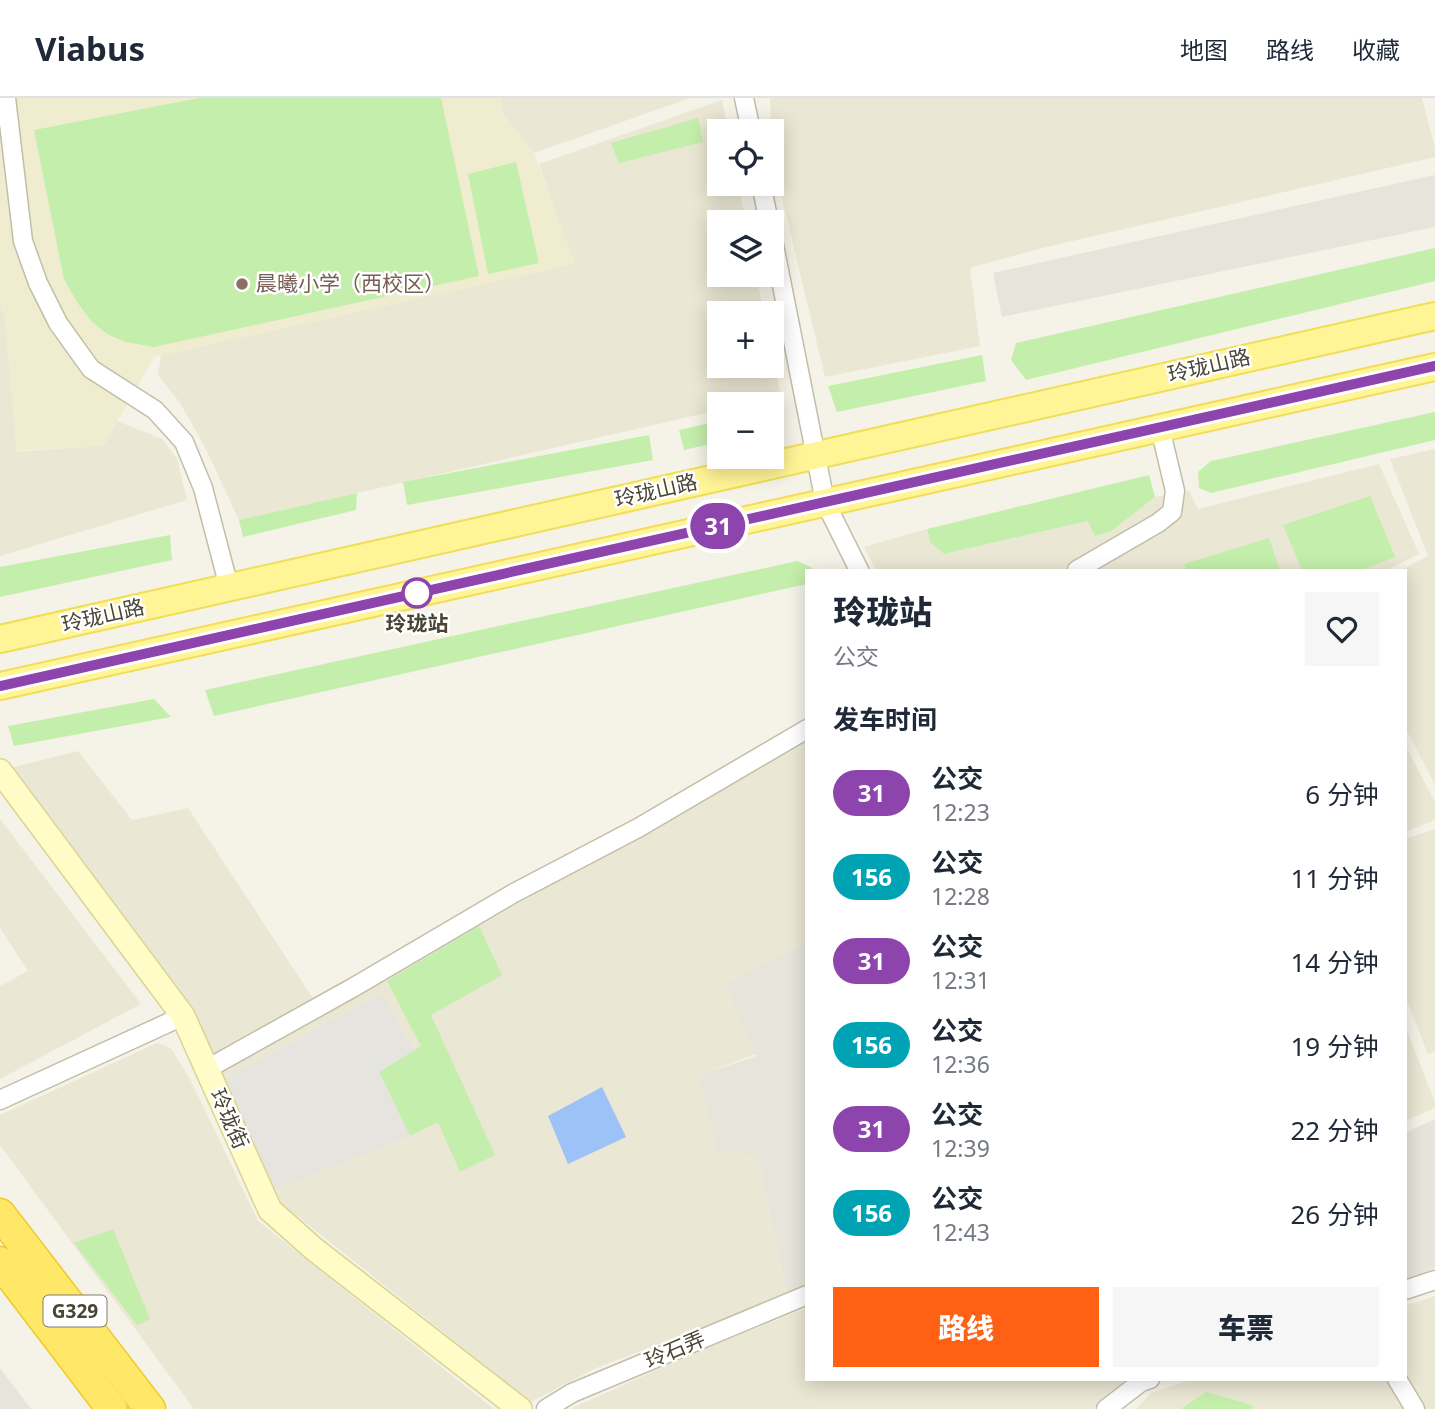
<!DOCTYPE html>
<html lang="zh">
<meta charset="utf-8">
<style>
:root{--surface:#fff;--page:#f6f6f7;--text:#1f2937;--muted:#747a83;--line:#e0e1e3;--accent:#ff6114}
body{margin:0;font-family:"Noto Sans","Noto Sans SC",sans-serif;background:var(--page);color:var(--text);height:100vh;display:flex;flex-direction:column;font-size:26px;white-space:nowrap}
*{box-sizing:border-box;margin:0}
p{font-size:23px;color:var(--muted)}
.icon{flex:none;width:38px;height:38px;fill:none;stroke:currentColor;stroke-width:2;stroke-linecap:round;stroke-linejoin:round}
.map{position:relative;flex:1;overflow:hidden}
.drawer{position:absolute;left:805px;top:471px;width:602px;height:812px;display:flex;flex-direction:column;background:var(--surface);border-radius:0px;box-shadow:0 4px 18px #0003}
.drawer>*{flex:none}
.badge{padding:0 14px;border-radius:23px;font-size:24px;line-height:46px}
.controls{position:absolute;left:707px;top:21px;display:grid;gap:14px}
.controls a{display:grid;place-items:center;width:77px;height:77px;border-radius:0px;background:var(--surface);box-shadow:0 4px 18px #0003;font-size:35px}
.map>.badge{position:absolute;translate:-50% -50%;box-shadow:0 0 0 4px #fff}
h2{padding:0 28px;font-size:26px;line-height:63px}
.round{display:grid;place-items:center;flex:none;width:74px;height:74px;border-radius:0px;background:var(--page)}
.overview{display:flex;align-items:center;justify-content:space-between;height:119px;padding:0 28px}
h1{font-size:33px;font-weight:800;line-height:52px}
.cta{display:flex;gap:14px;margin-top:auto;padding:14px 28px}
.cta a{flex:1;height:80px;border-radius:0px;background:var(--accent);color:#fff;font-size:28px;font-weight:800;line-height:80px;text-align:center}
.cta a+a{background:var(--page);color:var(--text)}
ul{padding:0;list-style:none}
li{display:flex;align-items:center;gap:21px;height:84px;padding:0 28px}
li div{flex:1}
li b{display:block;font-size:26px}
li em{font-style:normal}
li .badge{min-width:77px;font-weight:700;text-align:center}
header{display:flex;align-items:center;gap:42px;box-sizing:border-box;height:98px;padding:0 35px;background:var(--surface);border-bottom:2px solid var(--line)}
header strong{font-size:33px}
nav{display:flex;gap:38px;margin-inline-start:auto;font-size:24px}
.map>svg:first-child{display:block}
</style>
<header>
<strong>Viabus</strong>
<nav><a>地图</a><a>路线</a><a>收藏</a></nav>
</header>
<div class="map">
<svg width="1435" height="1311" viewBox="0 0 1435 1311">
<rect width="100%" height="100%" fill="#f5f3e7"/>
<g fill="#eae7d4">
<path d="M500 0H690L534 55 504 17Z"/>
<path d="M770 0H1422L1435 50V59L1034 152 970 170 980 248 825 279 772 59Z"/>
<path d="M722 2 728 33H719V86H738L746 124H719V177H756L764 215H719V268H772V254L781 298 745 306H719V312L239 422 205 349 180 305 158 277 161 257 574 166 539 66Z"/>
<path d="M0 206 5 221 17 354 104 347 117 323 162 341 177 361 187 402 0 458Z"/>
<path d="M1435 351V687L1405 629V472H1401L1428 458 1390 361Z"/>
<path d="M1379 366 1419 456 1387 472H876L864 449 927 431 930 444 944 456 1089 423 1095 438 1110 434 1155 399 1189 393 1198 411Z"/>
<path d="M807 641V844L727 887 756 956 699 977 757 1056 787 1197 594 1271 531 1304 281 1105 219 976Z"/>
<path d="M1405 647 1435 704V722L1405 734Z"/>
<path d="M78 653 132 722 188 710 314 902 213 956 177 896 10 670Z"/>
<path d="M0 721 141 906 0 981V888L28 873 0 830Z"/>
<path d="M1435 731V953L1428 956 1405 898V741Z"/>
<path d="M1405 927 1435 1005V1010L1410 1021 1405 1022Z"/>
<path d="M157 945 171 950 191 983 258 1123 494 1311H194L0 1047V1017Z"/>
<path d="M1435 1198V1311H1136L1151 1295 1193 1281H1405V1208Z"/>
<path d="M807 1210V1281H1133L1092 1311H570L703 1251Z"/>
</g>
<g fill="#e7e4db">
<path d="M1435 77V129L1002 219 993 175Z"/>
<path d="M807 843V1188L787 1197 757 1056 717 1054 699 977 756 958 726 887Z"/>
<path d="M1435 1021V1170L1405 1181V1035Z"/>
<path d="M0 1270 31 1311H0Z"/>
</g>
<path fill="#f0eccf" d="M0 0H500L504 17 534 55 575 166 154 259 104 347 17 353 5 221 0 206Z"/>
<g fill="#c4eeab">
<path d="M199 0H441L479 178 154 249 126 244 107 236 91 223 77 204 64 181 34 32Z"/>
<path d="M698 20 703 44 619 65 611 45Z"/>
<path d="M516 64 539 165 488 176 468 76Z"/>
<path d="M1435 150V183L1026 282 1011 262 1016 245Z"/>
<path d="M982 257 986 283 837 314 828 288Z"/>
<path d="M1435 314V342L1211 395 1199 390 1198 374 1211 363Z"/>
<path d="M719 323V344L684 352 679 332Z"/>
<path d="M649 337 653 362 407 407 403 384Z"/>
<path d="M1149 377 1155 399 1110 434 1095 438 1088 423 944 456 930 444 927 431Z"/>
<path d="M357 395 356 412 243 439 239 422Z"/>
<path d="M1370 398 1395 459 1362 472H1302L1283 427Z"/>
<path d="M170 437 172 462 0 499V469Z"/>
<path d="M1269 440 1280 472H1186L1184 466Z"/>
<path d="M797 463 811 469 813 472H807V486L214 618 205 592Z"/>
<path d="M154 601 171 619 14 648 8 628Z"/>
<path d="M479 828 502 877 431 917 495 1057 460 1074 438 1024 410 1038 379 974 421 948 387 883Z"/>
<path d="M113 1131 150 1221 137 1227 74 1145Z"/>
<path d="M1206 1294 1252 1307 1253 1311H1181Z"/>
</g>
<path fill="#e6e4df" d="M381 896 414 952 379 974 410 1038 275 1091 226 981Z"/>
<path fill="#9dc2f8" d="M602 989 626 1039 568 1066 548 1018Z"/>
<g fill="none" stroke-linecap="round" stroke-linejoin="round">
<g stroke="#c2bea8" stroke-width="21">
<g id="street">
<path d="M6 0 23 143 38 185 58 225 91 271 155 312 184 344 203 390 229 489"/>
<path d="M744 0 751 33"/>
<path d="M761 86 769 124"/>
<path d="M772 137 825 404 859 472"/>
<path d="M1077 472 1158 425 1172 414 1175 393 1160 330"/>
<path d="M207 971 354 889 514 795 638 730 807 631"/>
<path d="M0 1002 183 918"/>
<path d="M1405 1192 1435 1182"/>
<path d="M1397 1281 1415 1311"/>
<path d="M546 1311 572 1295 807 1197"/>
<path d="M1106 1311 1141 1284 1150 1281"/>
</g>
</g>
<g stroke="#d9d491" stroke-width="26">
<path id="secondary" d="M0 673 183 918 270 1112 314 1151 520 1311"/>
</g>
<g stroke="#f0de59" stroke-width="30">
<g id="primary">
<path d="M0 541 1435 218"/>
<path d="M0 588 1435 269"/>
</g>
</g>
<g stroke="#eec928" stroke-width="33">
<g id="highway">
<path d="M0 1116 150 1311"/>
<path d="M0 1164 112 1311"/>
</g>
</g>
<use href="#street" stroke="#fff" stroke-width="18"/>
<use href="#secondary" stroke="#fffcc7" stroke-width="23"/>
<use href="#primary" stroke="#fff496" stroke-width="26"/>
<use href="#highway" stroke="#ffe868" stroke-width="30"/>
</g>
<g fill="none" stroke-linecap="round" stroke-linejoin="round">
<g stroke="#fff" stroke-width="16">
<path id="line" d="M0 588 1435 268"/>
</g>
<use href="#line" stroke="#8e44ad" stroke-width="10"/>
</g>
<circle fill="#8d6e63" stroke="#fff" stroke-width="2.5" cx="242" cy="186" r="7"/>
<circle fill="#fff" stroke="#8e44ad" stroke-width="3.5" cx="417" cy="495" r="14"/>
<g text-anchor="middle" stroke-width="5" stroke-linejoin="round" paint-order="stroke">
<rect fill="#fff" stroke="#807d72" stroke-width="2" x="43.5" y="1197.5" width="63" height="31" rx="5"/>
<g font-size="19" font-weight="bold" fill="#494535">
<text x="75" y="1220">G329</text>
</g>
<g font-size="21" fill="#785e54" stroke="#fff" text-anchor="start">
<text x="256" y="193">晨曦小学（西校区）</text>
</g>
<g font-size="21" fill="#494535" stroke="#fff">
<text transform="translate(1209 268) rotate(-13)" y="7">玲珑山路</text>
<text transform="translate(656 393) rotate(-13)" y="7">玲珑山路</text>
<text transform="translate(103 518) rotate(-13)" y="7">玲珑山路</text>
<text transform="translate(229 1021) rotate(66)" y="7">玲珑街</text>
<text transform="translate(675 1252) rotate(-23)" y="7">玲石弄</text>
</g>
<g font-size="21" font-weight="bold" fill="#494535" stroke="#fff">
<text x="417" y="533">玲珑站</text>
</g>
</g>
</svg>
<div class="controls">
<a><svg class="icon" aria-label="locate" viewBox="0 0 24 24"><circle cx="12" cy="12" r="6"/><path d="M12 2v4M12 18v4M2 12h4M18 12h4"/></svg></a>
<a><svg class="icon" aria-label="layers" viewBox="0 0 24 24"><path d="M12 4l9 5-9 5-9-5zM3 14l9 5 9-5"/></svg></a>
<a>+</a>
<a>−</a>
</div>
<b class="badge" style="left:718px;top:428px;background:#8e44ad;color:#fff">31</b>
<section class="drawer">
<div class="overview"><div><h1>玲珑站</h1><p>公交</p></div><a class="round"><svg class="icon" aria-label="heart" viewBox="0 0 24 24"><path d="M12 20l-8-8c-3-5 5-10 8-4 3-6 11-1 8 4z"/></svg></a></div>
<h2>发车时间</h2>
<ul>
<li><span class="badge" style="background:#8e44ad;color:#fff">31</span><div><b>公交</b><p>12:23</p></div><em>6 分钟</em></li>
<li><span class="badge" style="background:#00a3b4;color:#fff">156</span><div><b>公交</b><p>12:28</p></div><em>11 分钟</em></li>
<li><span class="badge" style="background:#8e44ad;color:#fff">31</span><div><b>公交</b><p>12:31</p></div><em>14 分钟</em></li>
<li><span class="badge" style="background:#00a3b4;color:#fff">156</span><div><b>公交</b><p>12:36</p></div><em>19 分钟</em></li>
<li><span class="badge" style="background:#8e44ad;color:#fff">31</span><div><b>公交</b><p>12:39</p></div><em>22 分钟</em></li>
<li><span class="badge" style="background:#00a3b4;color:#fff">156</span><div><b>公交</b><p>12:43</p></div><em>26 分钟</em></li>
</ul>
<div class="cta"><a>路线</a><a>车票</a></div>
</section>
</div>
